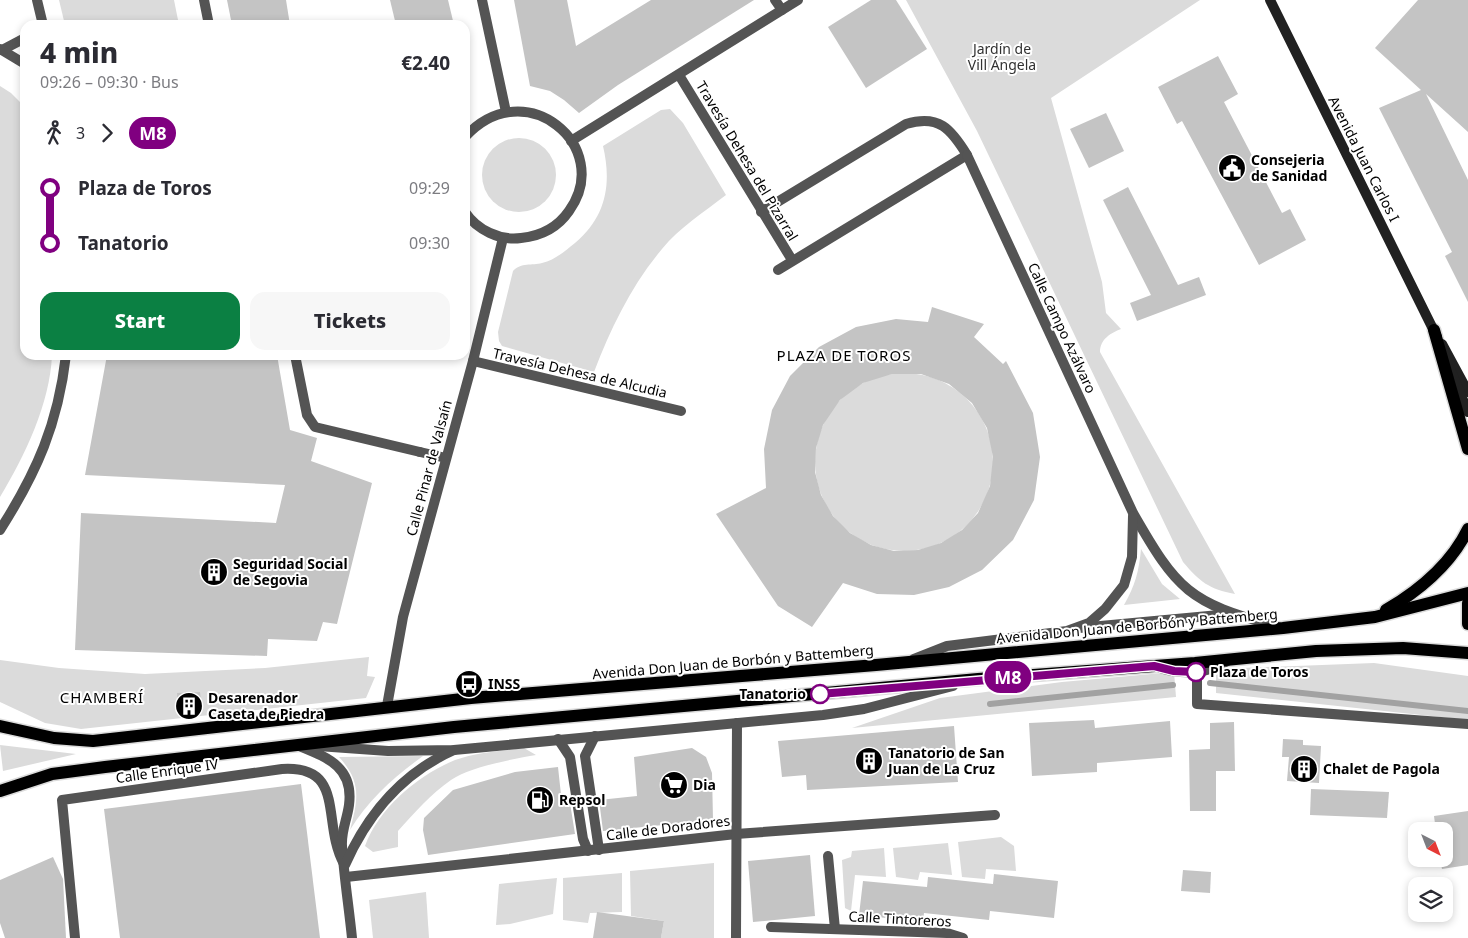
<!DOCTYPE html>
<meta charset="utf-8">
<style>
:root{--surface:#fff;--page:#f7f7f7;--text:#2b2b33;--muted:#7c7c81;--accent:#0b8043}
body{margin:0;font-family:"Noto Sans",sans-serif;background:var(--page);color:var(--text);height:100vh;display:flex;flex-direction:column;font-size:19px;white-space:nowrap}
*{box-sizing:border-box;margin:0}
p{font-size:16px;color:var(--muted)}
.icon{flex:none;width:28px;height:28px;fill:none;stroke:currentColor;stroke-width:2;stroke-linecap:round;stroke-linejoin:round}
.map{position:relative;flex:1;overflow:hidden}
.details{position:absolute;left:20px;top:20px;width:450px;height:340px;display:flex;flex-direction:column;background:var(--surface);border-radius:15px;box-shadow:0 2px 8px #0003}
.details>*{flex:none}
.badge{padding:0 10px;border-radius:16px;font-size:18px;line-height:32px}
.needle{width:32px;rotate:138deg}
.fabs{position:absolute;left:1408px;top:822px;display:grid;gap:10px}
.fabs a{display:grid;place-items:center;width:45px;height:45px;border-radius:10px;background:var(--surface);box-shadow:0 2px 8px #0003;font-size:25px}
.map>.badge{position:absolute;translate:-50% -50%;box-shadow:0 0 0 2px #fff}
.legs{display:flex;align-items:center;gap:8px;height:55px;padding:0 20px;font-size:16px}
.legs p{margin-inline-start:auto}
.headline{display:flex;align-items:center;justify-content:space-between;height:85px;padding:0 20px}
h1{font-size:28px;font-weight:800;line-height:38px}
.action{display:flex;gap:10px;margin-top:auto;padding:10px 20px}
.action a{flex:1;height:58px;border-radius:15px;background:var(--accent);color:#fff;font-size:20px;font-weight:800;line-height:58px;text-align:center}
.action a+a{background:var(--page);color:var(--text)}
ul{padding:0 20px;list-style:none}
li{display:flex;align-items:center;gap:18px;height:55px;font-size:19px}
li i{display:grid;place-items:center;width:8px;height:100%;margin:0 6px;background:currentColor}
li i::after{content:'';width:12px;height:12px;margin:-6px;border:4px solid;border-radius:50%;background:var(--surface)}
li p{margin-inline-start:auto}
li:first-child i{background:linear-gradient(#0000 50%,currentColor 0)}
li:last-child i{background:linear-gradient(currentColor 50%,#0000 0)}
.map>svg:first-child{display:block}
</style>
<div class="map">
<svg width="1468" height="938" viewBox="0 0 1468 938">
<rect width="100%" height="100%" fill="#fff"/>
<g fill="#dbdbdb">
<path d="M59 0H174L179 25H65Z"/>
<path d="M906 0H1200L1051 98 1102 282 1106 313 1121 329C1111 333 1100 339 1100 352L1235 594C1209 589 1200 582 1183 562L977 131Z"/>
<path d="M0 86 11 93 25 107V355H52C50 403 25 456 0 497Z"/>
<path d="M670 109 683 123 726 195C704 212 679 228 662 249 631 286 611 328 594 372L502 346 499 341 498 332 513 271C521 262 532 266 542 263 555 260 565 251 575 243 606 217 612 184 603 146L661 110Z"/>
<circle cx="519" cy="175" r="37"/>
<circle cx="904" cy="462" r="89"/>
<path d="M1141 549 1162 584 1180 599 1124 605C1135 586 1139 571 1141 549Z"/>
<path d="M369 657 367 676 375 677 366 698 81 729 45 723 0 702V660L59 668 145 674 265 668Z"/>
<path d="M1374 663 1468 676V720L1216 693V669Z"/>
<path d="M1174 672 1176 697 852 728 940 698 1062 682Z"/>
<path d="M0 745 76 754 3 771Z"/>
<path d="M524 748 536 755C513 759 470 767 451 780 431 794 414 813 398 831V847L373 852 365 846C379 808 418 775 455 760 477 752 502 751 524 748Z"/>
<path d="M423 756C394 777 369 799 350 830 358 800 362 782 339 757Z"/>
<path d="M1001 837 1014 846 1016 871 986 869 985 879 962 877 958 842Z"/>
<path d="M948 843 952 875 920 872 918 880 896 877 893 848Z"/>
<path d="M884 848 886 877 855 875 851 911 845 908 842 860 851 857 852 851Z"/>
<path d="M714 863V938H661L664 921 631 916 630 871Z"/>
<path d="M622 873V912L590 913 588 923 563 920V878Z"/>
<path d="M557 878 553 914 510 924 496 925 499 884Z"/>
<path d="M426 892 429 938H373L369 900Z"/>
</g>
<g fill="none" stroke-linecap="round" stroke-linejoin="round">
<g stroke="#a2a2a2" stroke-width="6">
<path d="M1210 683 1468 711"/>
<path d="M990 704 1173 685"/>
</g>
</g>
<g fill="#c4c4c4" fill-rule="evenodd">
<path d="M227 0H286L290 25H232Z"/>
<path d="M390 0H448L454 25H396Z"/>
<path d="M514 0H567L576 46 651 0H754L618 85 579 113 564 100 550 91 530 86Z"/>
<path d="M871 0H896L927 49 866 88 828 27Z"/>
<path d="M1418 0H1468V132L1426 94 1468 180V302L1445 256 1452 252 1379 108 1421 90 1375 48Z"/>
<path d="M1218 56 1238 94 1224 102 1282 213 1290 209 1306 240 1259 265 1182 121 1177 124 1158 87Z"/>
<path d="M1106 113 1124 151 1089 168 1070 129Z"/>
<path d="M1128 187 1178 285 1199 277 1206 295 1137 321 1130 303 1151 295 1103 200Z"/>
<path d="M932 307 984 324 974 337 1003 364 1006 361 1033 413 1040 457 1034 500 1013 540 982 570 949 587 914 595 877 594 843 583 812 627 778 606 716 514 766 488 764 449 772 410 790 376 819 347 856 327 896 319 928 322ZM892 374H921L949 384 972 403 987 428 993 457 990 486 978 513 962 530 941 543 918 550 894 551 871 545 850 533 833 516 821 495 815 472 816 448 823 425 840 400 863 383Z"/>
<path d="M107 355H277L290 430 317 438 311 461 372 483 337 624 323 622 317 641 268 639 267 656 75 650 81 513 276 523 285 485 85 475Z"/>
<path d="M200 692 202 711 178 713 177 693Z"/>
<path d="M1094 720 1095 728 1170 721 1172 757 1097 763V772L1032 776 1029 723Z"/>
<path d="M1234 722 1235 771H1216V811H1190L1189 750 1210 749V723Z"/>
<path d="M954 726 958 782 807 790 806 775 782 777 778 741Z"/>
<path d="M1283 739 1303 740V745L1321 746 1319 783 1287 781 1289 757H1282Z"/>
<path d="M692 748 706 757 712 773 713 820 603 831 599 800 637 796 634 757Z"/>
<path d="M558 767 562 804 570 803 575 834 428 855 423 830 424 818 453 790 515 772Z"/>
<path d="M301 784 320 938H120L104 809Z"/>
<path d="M1311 789 1389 792 1387 818 1310 815Z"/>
<path d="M1468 811V865L1442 869 1440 859H1444V831H1436L1434 816Z"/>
<path d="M810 855 815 916 753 922 748 861Z"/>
<path d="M53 857 63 879 66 938H5L0 923V880Z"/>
<path d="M1183 870 1211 872 1210 893 1181 891Z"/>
<path d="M994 874 1058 881 1054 918 990 911 989 920 924 913 923 922 859 915 863 881 927 887 928 877 993 884Z"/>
<path d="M597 912 664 921 661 938H593Z"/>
</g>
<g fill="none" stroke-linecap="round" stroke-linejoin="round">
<g stroke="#dbdbdb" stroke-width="15">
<g id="primary">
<path d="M1434 330 1468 449"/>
<path d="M1468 603V624"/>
<path d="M1386 610C1420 590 1451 564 1468 529"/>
<path d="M0 726 54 738 93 741 471 698 876 665 1283 628 1375 617 1468 593"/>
<path d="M0 791 52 774 105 767 454 727 978 679 1195 663 1316 651 1403 648 1468 653"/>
</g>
</g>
<g stroke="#545454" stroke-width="10">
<path d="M761 212 906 124C939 114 951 129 967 155L778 270"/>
<path d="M1079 628 1230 614"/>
<path d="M1160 668C1182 675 1208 674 1227 661"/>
<path d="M595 736 585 756 599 850"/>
<path d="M558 739 570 757 583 839 588 851"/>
</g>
<path stroke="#545454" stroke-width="10" d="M295 355 307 415 315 427 420 452"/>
<g stroke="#545454" stroke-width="10">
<path d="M204 0 209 25"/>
<path d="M482 0 506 112"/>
<path d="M775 0 782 10"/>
<path d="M0 49 25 64"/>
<path d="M2 50 25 38"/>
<path d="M679 75 792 260"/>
<path d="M465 137C525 71 615 147 569 211 558 227 541 236 521 238 500 241 477 230 465 212"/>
<path d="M571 141 798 0"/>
<path d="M967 155 1133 513C1177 590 1189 603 1276 626"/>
<path d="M473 361 681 411"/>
<path d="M420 452 446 458"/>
<path d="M914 659 947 646 1067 631 1089 623 1105 609 1124 585 1132 557 1133 516"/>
<path d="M1197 672V704L1468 724"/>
<path d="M387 706 403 617 473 361 503 238"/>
<path d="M318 746 388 751 454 750 823 715 864 709 953 686"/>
<path d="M828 856 835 929"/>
<path d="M346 877 736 834 995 815"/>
<path d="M771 927 947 933 963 938"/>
<path d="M75 938 62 800 282 769C347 765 321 823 344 864"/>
<path d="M736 938 737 723"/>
</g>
<g stroke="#545454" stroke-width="10">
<path d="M37 0 43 25"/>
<path d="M0 530C37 472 58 424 66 355"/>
<path d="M297 745C326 757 354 766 349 805 347 820 341 831 342 846 344 877 349 908 352 938"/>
<path d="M345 865C368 813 402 773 454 750"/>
</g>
<g stroke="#212121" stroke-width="10">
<path d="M1270 0 1437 337"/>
<path d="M1442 344 1468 392"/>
<path d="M1450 369 1468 412"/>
</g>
<use href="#primary" stroke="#000" stroke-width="12"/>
</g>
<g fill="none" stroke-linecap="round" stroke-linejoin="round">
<g stroke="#fff" stroke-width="11">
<path id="line-1" d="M820 694 1154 666 1174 671 1196 672"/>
</g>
<use href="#line-1" stroke="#800080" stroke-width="8"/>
</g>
<defs>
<g id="civic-disc" transform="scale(1.4375)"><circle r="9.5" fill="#000" stroke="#fff"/><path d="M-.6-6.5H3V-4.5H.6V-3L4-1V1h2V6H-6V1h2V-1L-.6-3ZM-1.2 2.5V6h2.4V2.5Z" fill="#fff"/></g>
<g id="building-disc" transform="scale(1.4375)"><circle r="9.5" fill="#000" stroke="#fff"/><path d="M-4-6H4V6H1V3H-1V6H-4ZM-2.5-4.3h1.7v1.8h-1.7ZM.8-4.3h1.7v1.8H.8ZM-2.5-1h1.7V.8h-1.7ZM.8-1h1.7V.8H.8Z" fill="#fff"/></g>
<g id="bus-disc" transform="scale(1.4375)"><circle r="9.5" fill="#000" stroke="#fff"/><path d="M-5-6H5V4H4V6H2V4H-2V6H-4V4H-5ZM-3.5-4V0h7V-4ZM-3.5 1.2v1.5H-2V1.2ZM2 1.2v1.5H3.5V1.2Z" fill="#fff"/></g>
<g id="supermarket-disc" transform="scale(1.4375)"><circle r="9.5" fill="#000" stroke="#fff"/><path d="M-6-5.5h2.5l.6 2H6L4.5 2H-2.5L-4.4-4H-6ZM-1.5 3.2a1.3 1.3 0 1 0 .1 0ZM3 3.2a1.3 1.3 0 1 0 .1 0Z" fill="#fff"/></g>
<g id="fuel-disc" transform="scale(1.4375)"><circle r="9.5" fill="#000" stroke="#fff"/><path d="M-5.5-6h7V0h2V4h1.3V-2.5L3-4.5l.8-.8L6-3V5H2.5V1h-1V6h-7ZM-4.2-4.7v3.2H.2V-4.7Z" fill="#fff"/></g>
</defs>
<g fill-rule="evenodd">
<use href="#civic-disc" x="1232" y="168"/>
<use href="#building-disc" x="214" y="572"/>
<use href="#bus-disc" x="469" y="684"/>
<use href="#building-disc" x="189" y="706"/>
<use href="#building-disc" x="869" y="761"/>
<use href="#building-disc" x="1304" y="769"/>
<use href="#supermarket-disc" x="674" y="785"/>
<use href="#fuel-disc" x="540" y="800"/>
</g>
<g fill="#fff" stroke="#800080" stroke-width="2.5">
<circle cx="1196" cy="672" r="9"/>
<circle cx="820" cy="694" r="9"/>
</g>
<g text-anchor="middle" stroke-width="4" stroke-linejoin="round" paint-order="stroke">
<g font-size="14" fill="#323232" stroke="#fff">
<text x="1002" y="54">Jardín de<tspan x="1002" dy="16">Vill Ángela</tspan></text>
</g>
<g font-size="14" fill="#000" stroke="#fff">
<text transform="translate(1364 159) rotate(63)" y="5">Avenida Juan Carlos I</text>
<text transform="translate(747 161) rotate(59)" y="5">Travesía Dehesa del Pizarral</text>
<text transform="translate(1062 328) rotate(65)" y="5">Calle Campo Azálvaro</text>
<text transform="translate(580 373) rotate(13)" y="5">Travesía Dehesa de Alcudia</text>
<text transform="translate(429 468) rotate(-75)" y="5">Calle Pinar de Valsaín</text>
<text transform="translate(1137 626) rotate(-5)" y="5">Avenida Don Juan de Borbón y Battemberg</text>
<text transform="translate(733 662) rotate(-5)" y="5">Avenida Don Juan de Borbón y Battemberg</text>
<text transform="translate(167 771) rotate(-8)" y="5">Calle Enrique IV</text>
<text transform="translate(668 828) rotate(-7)" y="5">Calle de Doradores</text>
<text transform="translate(900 919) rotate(3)" y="5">Calle Tintoreros</text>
</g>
<g font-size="14" font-weight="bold" fill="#000" stroke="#fff" text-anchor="start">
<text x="1251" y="165">Consejeria<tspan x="1251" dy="16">de Sanidad</tspan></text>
<text x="233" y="569">Seguridad Social<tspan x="233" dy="16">de Segovia</tspan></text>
<text x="488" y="689">INSS</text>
<text x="208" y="703">Desarenador<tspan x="208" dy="16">Caseta de Piedra</tspan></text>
<text x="888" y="758">Tanatorio de San<tspan x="888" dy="16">Juan de La Cruz</tspan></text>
<text x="1323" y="774">Chalet de Pagola</text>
<text x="693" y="790">Dia</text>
<text x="559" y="805">Repsol</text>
</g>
<g font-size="14" font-weight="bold" fill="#000" stroke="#fff" text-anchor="start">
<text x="1210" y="677">Plaza de Toros</text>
<text x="806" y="699" text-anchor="end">Tanatorio</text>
</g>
<g font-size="15" letter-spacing="1" fill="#000" stroke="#fff">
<text x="844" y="361">PLAZA DE TOROS</text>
<text x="102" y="703">CHAMBERÍ</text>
</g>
</g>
</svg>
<div class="fabs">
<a><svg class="needle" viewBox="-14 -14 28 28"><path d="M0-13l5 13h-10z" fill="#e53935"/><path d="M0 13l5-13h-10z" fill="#7c7c81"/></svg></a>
<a><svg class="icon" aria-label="layers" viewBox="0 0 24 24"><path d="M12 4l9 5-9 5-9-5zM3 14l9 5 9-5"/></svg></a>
</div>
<b class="badge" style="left:1008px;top:677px;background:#800080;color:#fff">M8</b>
<section class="details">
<div class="headline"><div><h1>4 min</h1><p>09:26 – 09:30 · Bus</p></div><b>€2.40</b></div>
<div class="legs"><svg class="icon" aria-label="walk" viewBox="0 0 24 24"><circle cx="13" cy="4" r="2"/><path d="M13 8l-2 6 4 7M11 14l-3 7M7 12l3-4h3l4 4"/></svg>3<svg class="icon" aria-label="forward" viewBox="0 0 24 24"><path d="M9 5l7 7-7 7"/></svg><b class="badge" style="background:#800080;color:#fff">M8</b></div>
<ul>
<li><i style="color:#800080"></i><b>Plaza de Toros</b><p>09:29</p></li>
<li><i style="color:#800080"></i><b>Tanatorio</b><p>09:30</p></li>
</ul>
<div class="action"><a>Start</a><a>Tickets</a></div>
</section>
</div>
